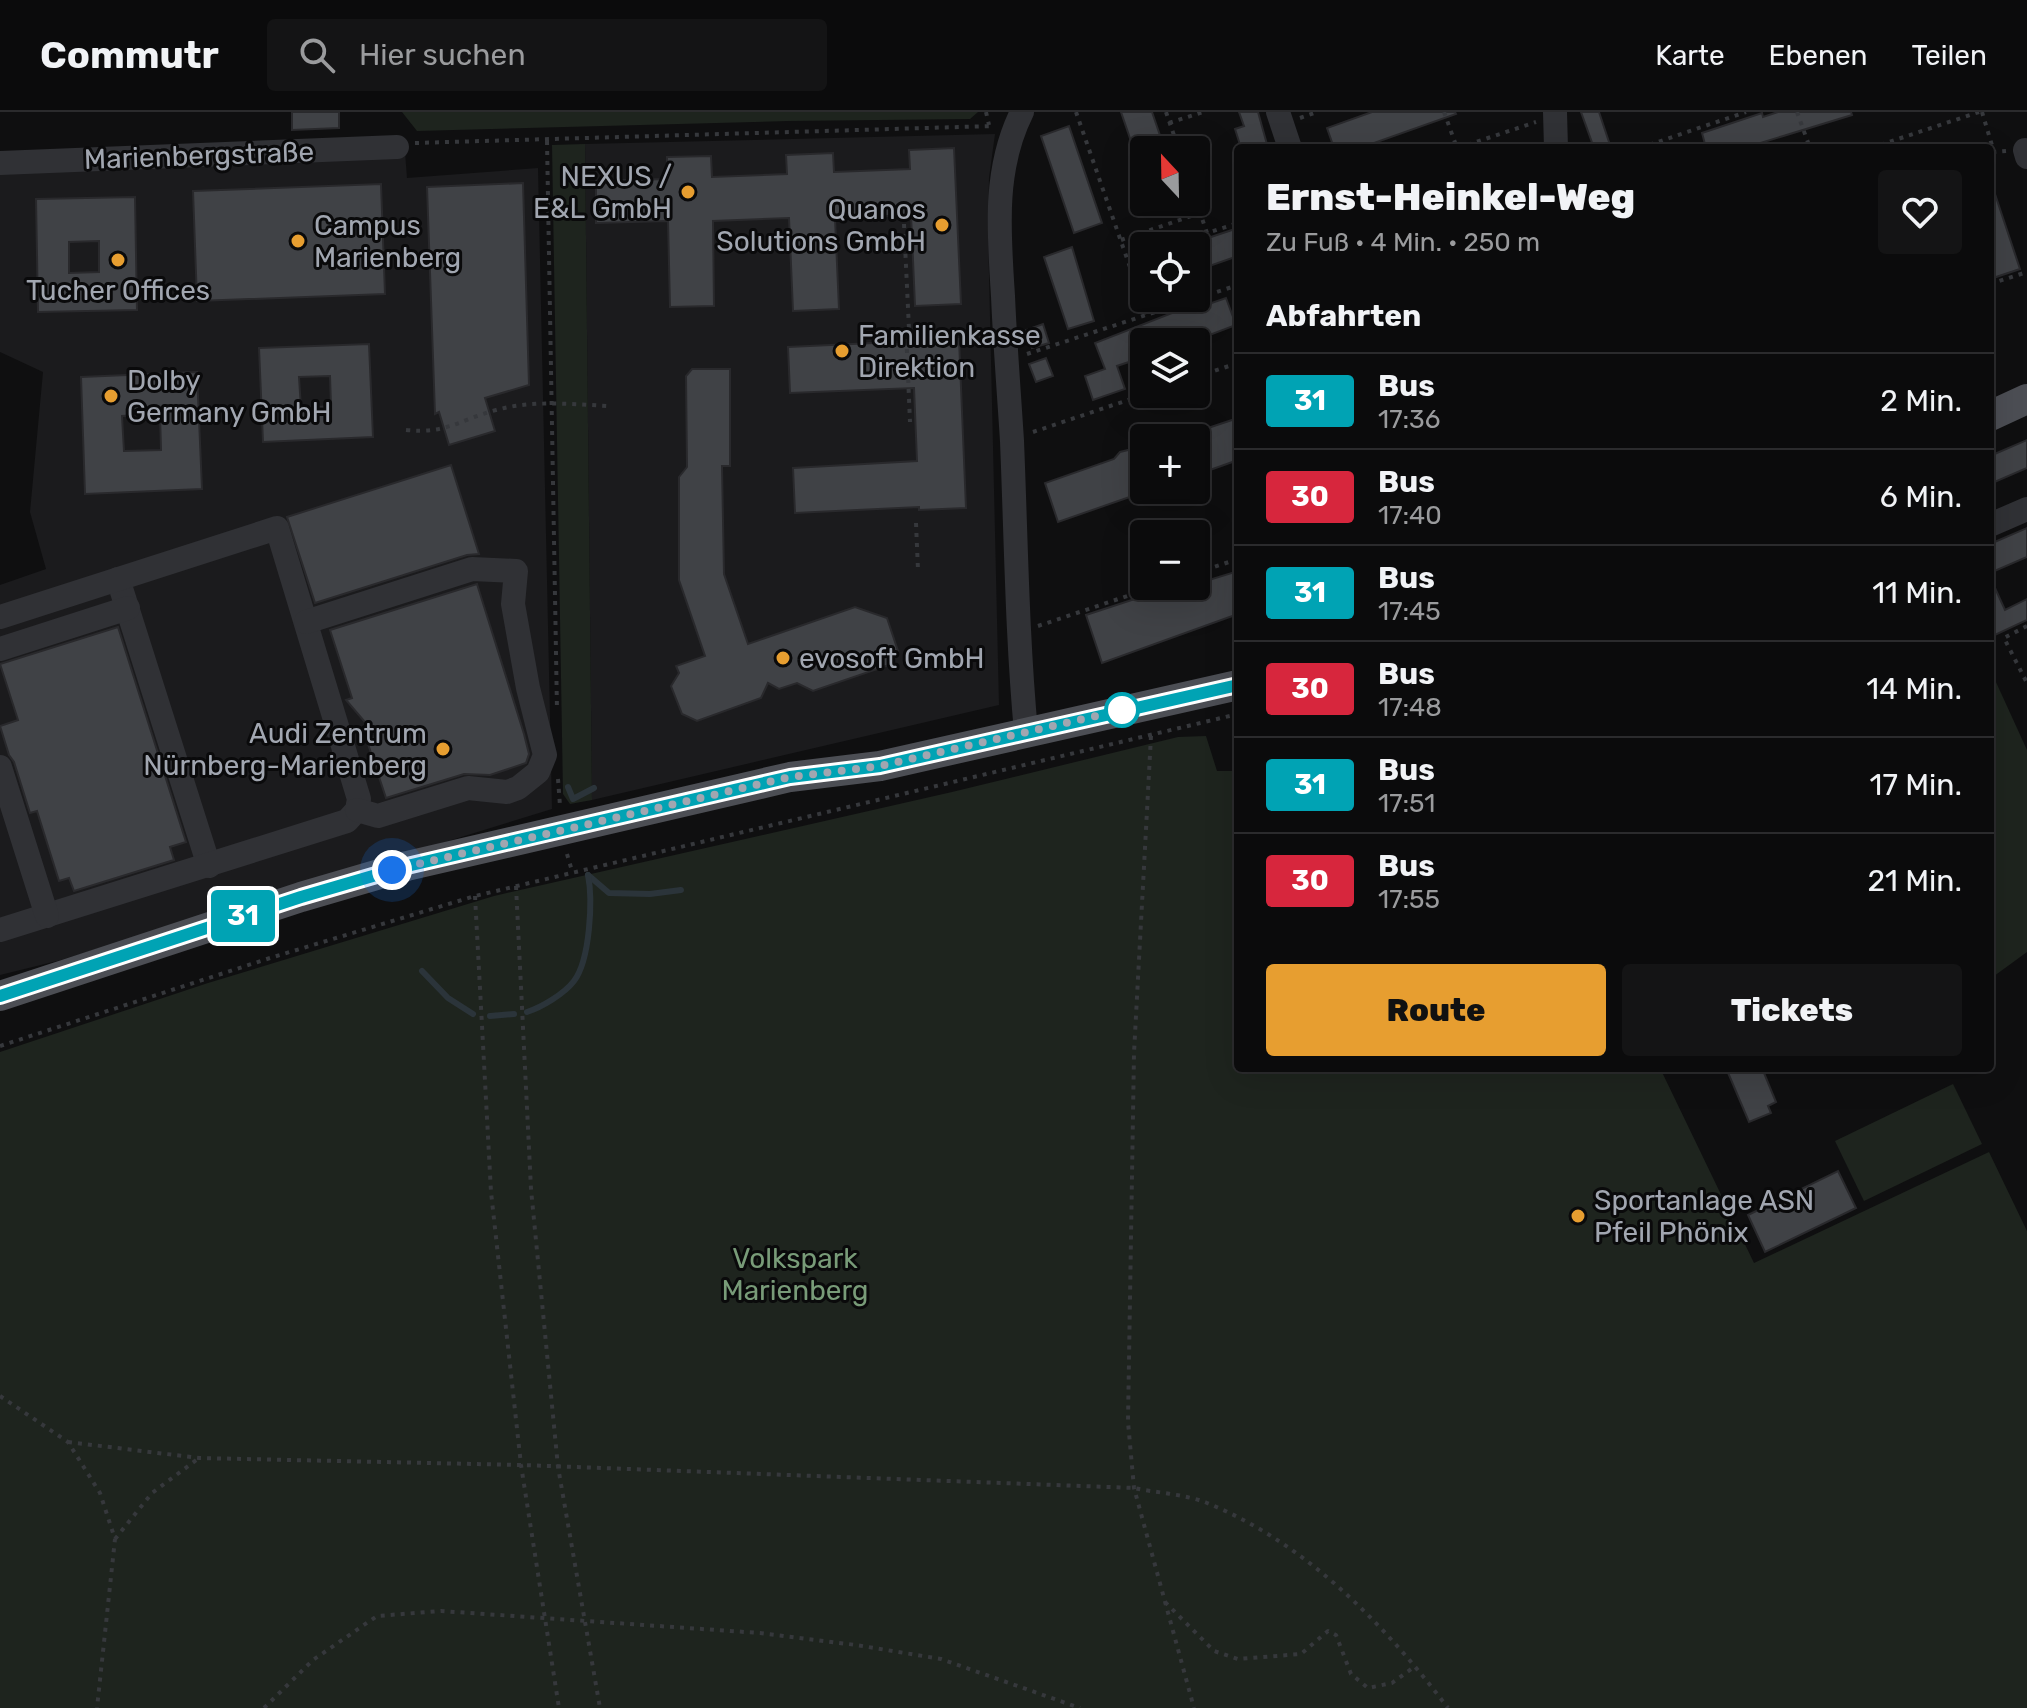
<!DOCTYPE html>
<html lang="de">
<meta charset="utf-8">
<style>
:root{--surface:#0b0b0c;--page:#141415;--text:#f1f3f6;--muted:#9a9b9d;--line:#2b2b2d;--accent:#e79e30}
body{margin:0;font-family:Rubik,sans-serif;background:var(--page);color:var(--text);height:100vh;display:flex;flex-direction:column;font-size:30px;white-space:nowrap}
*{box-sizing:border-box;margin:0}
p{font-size:26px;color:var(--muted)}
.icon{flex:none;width:44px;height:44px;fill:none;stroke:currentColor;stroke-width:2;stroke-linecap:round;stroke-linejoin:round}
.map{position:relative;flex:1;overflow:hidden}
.panel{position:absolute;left:1234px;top:32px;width:760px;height:928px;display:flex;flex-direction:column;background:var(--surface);border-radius:8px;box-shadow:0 8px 32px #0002,0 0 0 2px var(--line)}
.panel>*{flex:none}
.badge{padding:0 16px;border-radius:6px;font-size:28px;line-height:52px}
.needle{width:52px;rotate:338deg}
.fabs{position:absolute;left:1130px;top:24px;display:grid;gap:16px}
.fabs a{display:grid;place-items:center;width:80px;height:80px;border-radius:8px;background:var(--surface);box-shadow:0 8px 32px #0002,0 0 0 2px var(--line);font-size:40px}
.you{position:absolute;width:40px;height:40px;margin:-20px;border:6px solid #fff;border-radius:50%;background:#1a73e8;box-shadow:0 0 0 12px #1a73e833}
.map>.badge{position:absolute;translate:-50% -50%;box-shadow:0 0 0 4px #fff}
h2{padding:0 32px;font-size:30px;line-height:72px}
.round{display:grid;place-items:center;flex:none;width:84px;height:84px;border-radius:8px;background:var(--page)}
.summary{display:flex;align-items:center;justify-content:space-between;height:136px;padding:0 32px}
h1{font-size:38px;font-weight:800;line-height:60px}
.cta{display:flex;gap:16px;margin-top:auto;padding:16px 32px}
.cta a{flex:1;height:92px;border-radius:8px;background:var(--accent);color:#111;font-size:32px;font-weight:800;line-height:92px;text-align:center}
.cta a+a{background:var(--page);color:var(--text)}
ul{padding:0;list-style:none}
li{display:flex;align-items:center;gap:24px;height:96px;padding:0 32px;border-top:2px solid var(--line)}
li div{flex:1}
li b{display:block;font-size:30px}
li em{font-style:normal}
li .badge{min-width:88px;font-weight:700;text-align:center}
header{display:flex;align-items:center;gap:48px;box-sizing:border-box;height:112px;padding:0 40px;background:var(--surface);border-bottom:2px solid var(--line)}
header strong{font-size:38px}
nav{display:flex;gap:44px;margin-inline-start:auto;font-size:28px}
.search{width:560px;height:72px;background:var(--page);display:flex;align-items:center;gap:20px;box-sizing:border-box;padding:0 28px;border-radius:8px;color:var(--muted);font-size:30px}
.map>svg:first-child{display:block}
</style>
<header>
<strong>Commutr</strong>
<div class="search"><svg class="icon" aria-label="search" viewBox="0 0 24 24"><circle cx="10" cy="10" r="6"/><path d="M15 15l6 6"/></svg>Hier suchen</div>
<nav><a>Karte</a><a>Ebenen</a><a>Teilen</a></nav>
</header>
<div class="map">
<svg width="2027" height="1596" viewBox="0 0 2027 1596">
<rect width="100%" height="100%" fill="#0f0f10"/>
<g fill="#1b1b1d">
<path d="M995 22 989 66 988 119 999 593 592 688 585 32Z"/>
<path d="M405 40 407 66 538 56 552 697 61 848 0 863V473L46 457 30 400 43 260 0 240V59Z"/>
</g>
<g fill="#1e241e">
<path d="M402 0H978L970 7 788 9 417 19Z"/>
<path d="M585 32 592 688 570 692 563 682 552 33Z"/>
<path d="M1990 557 2027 638V840L1990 867Z"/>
<path d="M1206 624 1217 659H1238V956H1660L1754 1151 1989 1040 2027 1119V1596H0V940L208 871 494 784 952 680 1178 625Z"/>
<path d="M1953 972 1982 1032 1864 1089 1835 1029Z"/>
</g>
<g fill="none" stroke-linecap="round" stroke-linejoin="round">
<g stroke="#2b343a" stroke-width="6">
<path d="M568 675 573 687 594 676"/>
<path d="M588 763 609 781 650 782 681 778"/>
<path d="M422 859 448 886 473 902"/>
<path d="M527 900C542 895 564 882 574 869 590 848 593 788 588 763"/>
<path d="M490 904 514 902"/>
</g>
</g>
<g fill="#404246" stroke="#29292c" stroke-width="2" fill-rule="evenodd">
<path d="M292 0H339V16L292 18Z"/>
<path d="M1121 0H1152L1165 38H1134Z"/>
<path d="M1239 0H1258L1268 36H1241L1235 17 1244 14Z"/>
<path d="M1372 0H1455L1456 2 1360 36H1334L1327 16Z"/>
<path d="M1581 0H1599L1611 36H1594Z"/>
<path d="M1778 0H1851L1852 3 1744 36H1706L1702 21 1762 1 1763 5Z"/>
<path d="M1069 14 1102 111 1074 121 1041 24Z"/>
<path d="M954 36 961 192 915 194 911 103 835 106 839 197 793 199 789 106 713 109 714 194 670 195 668 109 596 111V69L667 67V45L711 44 712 65 787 62 786 43 833 41 834 60 910 57 909 38Z"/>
<path d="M523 71 529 273 485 286 495 319 449 333 439 300 435 302 427 75Z"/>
<path d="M381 72 385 182 197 189 193 79Z"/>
<path d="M1990 76H1993L2020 157 1990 167Z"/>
<path d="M135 85 137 198 38 200 36 87ZM99 129V160L69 161V130Z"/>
<path d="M1238 116V144L1201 157 1196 130Z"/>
<path d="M1072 135 1094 209 1068 217 1044 145Z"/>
<path d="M1226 186 1236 213 1207 224 1205 219 1173 230H1144V245L1117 254 1125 277 1093 288 1085 264 1105 257 1095 231 1195 192 1197 196Z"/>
<path d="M1043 212 1049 231 1032 236 1026 218Z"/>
<path d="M959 227 966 396 919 398V395L795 401 793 356 917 349 914 276 790 281 788 235Z"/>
<path d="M369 232 373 325 263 330 259 236ZM330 264 331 294 301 296 299 265Z"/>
<path d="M1046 246 1053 264 1036 270 1029 252Z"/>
<path d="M692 257H730V354H722L724 462 748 532 855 495 887 506 898 539 892 552 813 579 797 571 779 577 768 571 761 586 697 609 682 602 671 574 679 561 676 554 705 544 679 468V365L687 355 686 264Z"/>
<path d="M197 260 202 377 85 382 81 265ZM160 302 161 338 124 339 122 304Z"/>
<path d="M1238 306V348L1196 363V320Z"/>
<path d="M2027 328V356L1990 372V344Z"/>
<path d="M1144 334V380L1058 410 1045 371 1114 347 1120 340Z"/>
<path d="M451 353 479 442 467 443 315 491 287 405Z"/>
<path d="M2027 416V445L1990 461V432Z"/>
<path d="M1238 459V502L1102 551 1086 503 1156 480 1157 484Z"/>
<path d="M1990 465 2005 498 2027 487V508L1995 523 1990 512Z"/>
<path d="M477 472 524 622 529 642 526 651 490 663 464 662 386 686 366 626 376 623 346 588 352 586 330 518Z"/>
<path d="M118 515 186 730 170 735 174 748 74 779 69 766 59 769 37 699 30 701 14 650 9 643 0 614 18 608 0 552Z"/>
<path d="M1726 956H1762L1776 990 1768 994 1771 1001 1749 1010Z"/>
<path d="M1838 1059 1856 1096 1765 1140 1748 1103Z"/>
</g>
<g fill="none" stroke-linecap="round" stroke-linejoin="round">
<g stroke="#36383c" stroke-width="4" stroke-dasharray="4 6" stroke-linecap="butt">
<path d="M986 0 989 13"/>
<path d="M1076 0 1147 204"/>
<path d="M1166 0 1179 38"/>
<path d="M1444 0 1457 36"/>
<path d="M1797 0 1810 36"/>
<path d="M1982 0 1994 40 2006 39"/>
<path d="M1300 6 1317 0"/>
<path d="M1169 11 1203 0"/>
<path d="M547 29 557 598"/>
<path d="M415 31 994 14"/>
<path d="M1458 36 1536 10"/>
<path d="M1640 36 1746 0"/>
<path d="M1871 36 1979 0"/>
<path d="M1196 89 1207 121 1238 111"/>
<path d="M904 112 909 217"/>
<path d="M1121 128 1200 101"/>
<path d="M1990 172 2027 160"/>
<path d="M906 217 910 310"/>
<path d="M1027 242 1238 173"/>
<path d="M1196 265 1238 251"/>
<path d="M406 318C447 322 459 308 496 298 532 288 570 292 608 294"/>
<path d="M1033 320 1146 282"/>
<path d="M916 411 918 458"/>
<path d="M1196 461 1238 447"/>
<path d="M1038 514 1157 474"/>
<path d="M2027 514 2004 526 2027 571"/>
<path d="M1151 624 1134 941 1128 1310 1134 1376 1194 1596"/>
<path d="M558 667 560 694"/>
<path d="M567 742 572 759"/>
<path d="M516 774 531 1077 558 1355 600 1596"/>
<path d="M475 784 491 1080 521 1353 559 1596"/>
<path d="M0 934 270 846 475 784 1238 602"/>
<path d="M0 1284 68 1330 100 1381 115 1427 97 1596"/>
<path d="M68 1330 199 1346 521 1353 1134 1376C1157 1381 1185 1382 1207 1391 1306 1431 1384 1512 1448 1596"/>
<path d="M115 1427 152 1381 199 1346"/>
<path d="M1165 1490 1214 1539 1238 1547 1301 1542 1328 1519 1336 1523 1351 1562 1368 1576 1392 1571 1414 1555"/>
<path d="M264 1596 313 1548 377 1504 441 1499 760 1521 856 1533 941 1547 1080 1596"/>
</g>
<g stroke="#303135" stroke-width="24">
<path d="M1022 0C993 58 999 121 1003 184 1005 232 1009 281 1012 329 1016 426 1017 523 1026 620"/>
<path d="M1278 0 1290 36"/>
<path d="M1555 0 1556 36"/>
<path d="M2025 38 2027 45"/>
<path d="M0 51 397 35"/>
<path d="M1990 413 2027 397"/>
<path d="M118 467 209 754"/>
<path d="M0 505 277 416 359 687 357 698 347 709 0 818"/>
<path d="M306 510 472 457 516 459 513 492 528 576 545 643 538 660 518 676 507 680 468 676 378 704 357 698"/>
<path d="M0 537 128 496"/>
<path d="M0 655 47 804"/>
</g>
<g stroke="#4c4e54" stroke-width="30">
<path d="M1990 304 2027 287"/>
<path d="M0 884 301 785 407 754 790 665 880 654 1238 573"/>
</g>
</g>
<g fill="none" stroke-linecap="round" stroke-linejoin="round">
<g stroke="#fff" stroke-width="18">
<path id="line" d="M0 884 301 785 407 754 790 665 880 654 1238 573"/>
</g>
<use href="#line" stroke="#00a3b4" stroke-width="12"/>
<path stroke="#a1a6b0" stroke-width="8" stroke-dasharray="0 14.4" d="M392 758 790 665 880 654 1122 598"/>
</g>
<g fill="#e79e30" stroke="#0a0a0b" stroke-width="3">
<circle cx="688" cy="80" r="8"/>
<circle cx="942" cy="113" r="8"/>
<circle cx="298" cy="129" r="8"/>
<circle cx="118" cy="148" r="8"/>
<circle cx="842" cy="239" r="8"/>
<circle cx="111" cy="284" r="8"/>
<circle cx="783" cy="546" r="8"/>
<circle cx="443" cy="637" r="8"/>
<circle cx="1578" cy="1104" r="8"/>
</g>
<circle fill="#fff" stroke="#00a3b4" stroke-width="4" cx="1122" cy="598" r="16"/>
<g text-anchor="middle" stroke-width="6" stroke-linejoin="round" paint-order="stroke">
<g font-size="28" fill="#a1a6b0" stroke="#0a0a0b">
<text transform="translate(199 43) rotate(-2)" y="10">Marienbergstraße</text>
</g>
<g font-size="28" fill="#a1a6b0" stroke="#0a0a0b" text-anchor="start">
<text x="672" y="74" text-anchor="end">NEXUS /<tspan x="672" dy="32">E&amp;L GmbH</tspan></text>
<text x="926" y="107" text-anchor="end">Quanos<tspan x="926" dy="32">Solutions GmbH</tspan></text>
<text x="314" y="123">Campus<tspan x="314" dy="32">Marienberg</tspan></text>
<text x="118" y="188" text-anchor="middle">Tucher Offices</text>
<text x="858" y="233">Familienkasse<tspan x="858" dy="32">Direktion</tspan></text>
<text x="127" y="278">Dolby<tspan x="127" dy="32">Germany GmbH</tspan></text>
<text x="799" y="556">evosoft GmbH</text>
<text x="427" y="631" text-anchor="end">Audi Zentrum<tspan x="427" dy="32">Nürnberg-Marienberg</tspan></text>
<text x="1594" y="1098">Sportanlage ASN<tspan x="1594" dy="32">Pfeil Phönix</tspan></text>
</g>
<g font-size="28" fill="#789b78" stroke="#0a0a0b">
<text x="795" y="1156">Volkspark<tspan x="795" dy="32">Marienberg</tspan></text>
</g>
</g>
</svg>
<div class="fabs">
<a><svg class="needle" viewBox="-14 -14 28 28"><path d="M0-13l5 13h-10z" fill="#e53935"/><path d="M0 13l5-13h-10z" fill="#9a9b9d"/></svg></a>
<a><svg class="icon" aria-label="locate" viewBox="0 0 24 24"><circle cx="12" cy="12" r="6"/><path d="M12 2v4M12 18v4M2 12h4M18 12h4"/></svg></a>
<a><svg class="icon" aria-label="layers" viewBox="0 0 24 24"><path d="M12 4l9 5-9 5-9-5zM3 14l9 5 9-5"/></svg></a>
<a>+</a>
<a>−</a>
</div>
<div class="you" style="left:392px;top:758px"></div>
<b class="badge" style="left:243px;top:804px;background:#00a3b4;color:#fff">31</b>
<section class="panel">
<div class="summary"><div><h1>Ernst-Heinkel-Weg</h1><p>Zu Fuß · 4 Min. · 250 m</p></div><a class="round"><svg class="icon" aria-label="heart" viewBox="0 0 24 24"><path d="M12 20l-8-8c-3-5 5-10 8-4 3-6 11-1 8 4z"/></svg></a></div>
<h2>Abfahrten</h2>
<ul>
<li><span class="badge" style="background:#00a3b4;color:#fff">31</span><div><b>Bus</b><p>17:36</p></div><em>2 Min.</em></li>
<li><span class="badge" style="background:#d7263d;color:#fff">30</span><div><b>Bus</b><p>17:40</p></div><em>6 Min.</em></li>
<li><span class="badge" style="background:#00a3b4;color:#fff">31</span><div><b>Bus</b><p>17:45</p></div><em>11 Min.</em></li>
<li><span class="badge" style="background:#d7263d;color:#fff">30</span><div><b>Bus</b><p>17:48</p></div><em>14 Min.</em></li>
<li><span class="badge" style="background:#00a3b4;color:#fff">31</span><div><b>Bus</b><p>17:51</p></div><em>17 Min.</em></li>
<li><span class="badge" style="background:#d7263d;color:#fff">30</span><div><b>Bus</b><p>17:55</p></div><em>21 Min.</em></li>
</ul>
<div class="cta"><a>Route</a><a>Tickets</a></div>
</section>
</div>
